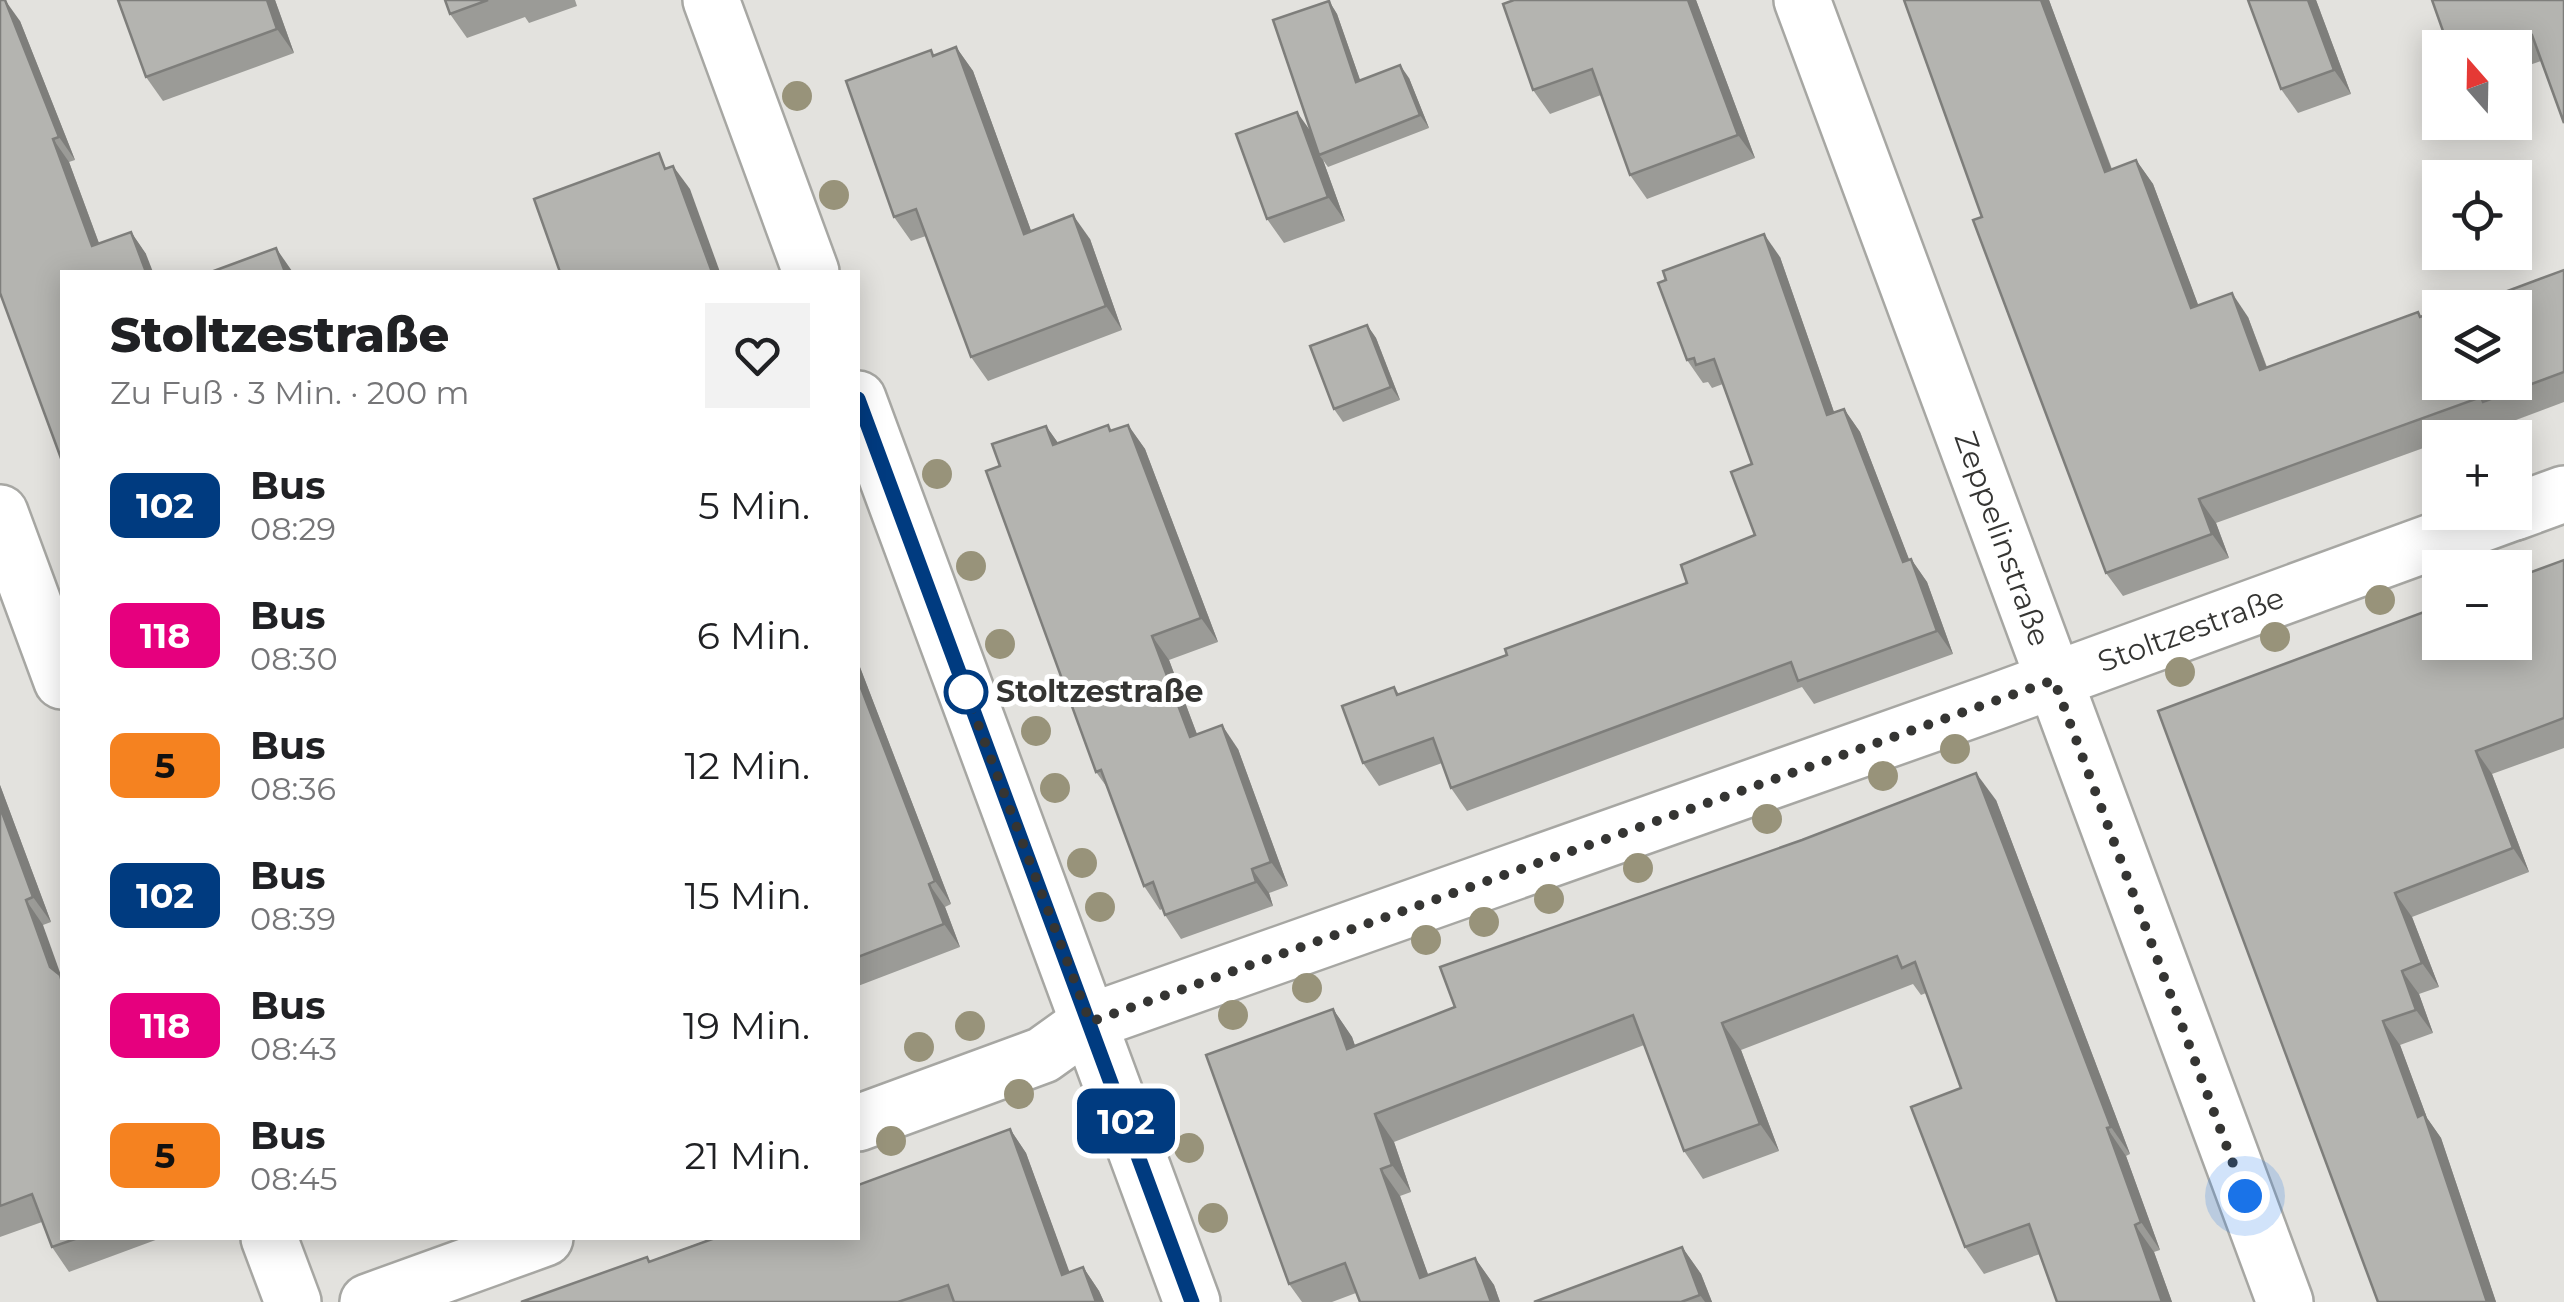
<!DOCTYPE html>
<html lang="de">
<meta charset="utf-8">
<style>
:root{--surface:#fff;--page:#f2f2f2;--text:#202124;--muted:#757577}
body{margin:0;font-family:Montserrat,sans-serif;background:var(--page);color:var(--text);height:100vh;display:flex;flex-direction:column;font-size:38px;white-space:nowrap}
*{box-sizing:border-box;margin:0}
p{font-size:32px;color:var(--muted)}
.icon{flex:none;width:55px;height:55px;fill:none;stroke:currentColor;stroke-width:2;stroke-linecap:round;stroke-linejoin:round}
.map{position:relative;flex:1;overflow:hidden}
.sheet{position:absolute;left:60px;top:270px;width:800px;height:970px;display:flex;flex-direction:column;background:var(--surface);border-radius:0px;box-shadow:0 5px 25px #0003}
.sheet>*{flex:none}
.badge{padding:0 20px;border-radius:15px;font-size:35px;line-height:65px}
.needle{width:65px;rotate:340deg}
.buttons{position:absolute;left:2422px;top:30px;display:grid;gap:20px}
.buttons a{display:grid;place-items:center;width:110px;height:110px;border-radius:0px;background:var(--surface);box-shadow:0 5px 25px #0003;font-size:50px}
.you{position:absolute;width:50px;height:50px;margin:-25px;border:8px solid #fff;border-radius:50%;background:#1a73e8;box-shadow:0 0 0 15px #1a73e833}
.map>.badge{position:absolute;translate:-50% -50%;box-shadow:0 0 0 5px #fff}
.round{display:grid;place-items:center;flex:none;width:105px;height:105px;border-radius:0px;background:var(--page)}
.overview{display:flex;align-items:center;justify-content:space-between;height:170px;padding:0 50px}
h1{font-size:48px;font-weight:800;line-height:75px}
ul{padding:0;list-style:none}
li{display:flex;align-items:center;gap:30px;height:130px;padding:0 50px}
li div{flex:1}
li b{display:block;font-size:38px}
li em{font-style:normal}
li .badge{min-width:110px;font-weight:700;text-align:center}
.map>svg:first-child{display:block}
</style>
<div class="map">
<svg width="2564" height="1302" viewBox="0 0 2564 1302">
<rect width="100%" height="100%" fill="#e3e2de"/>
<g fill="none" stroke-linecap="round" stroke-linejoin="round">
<g stroke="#a7a7a3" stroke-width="60">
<g id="minor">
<path d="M1802 0 2285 1302"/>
<path d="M2515 512 2564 494"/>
<path d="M0 513 62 681"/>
<path d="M858 1123 1043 1055 1089 1022 1994 702 2514 512"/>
<path d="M269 1238 293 1302"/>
<path d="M368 1302 545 1238"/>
</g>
</g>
<g stroke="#a7a7a3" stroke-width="60">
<g id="tertiary">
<path d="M711 0 811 272"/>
<path d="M858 399 1192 1302"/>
</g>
</g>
<use href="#minor" stroke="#fff" stroke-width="55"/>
<use href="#tertiary" stroke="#fff" stroke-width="55"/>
</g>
<g fill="#98937a">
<circle cx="797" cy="96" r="15"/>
<circle cx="834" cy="195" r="15"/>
<circle cx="937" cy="474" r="15"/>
<circle cx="971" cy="566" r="15"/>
<circle cx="2380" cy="600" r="15"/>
<circle cx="2275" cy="637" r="15"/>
<circle cx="1000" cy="644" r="15"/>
<circle cx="2180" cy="672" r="15"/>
<circle cx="1036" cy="731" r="15"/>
<circle cx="1955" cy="749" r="15"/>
<circle cx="1883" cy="776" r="15"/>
<circle cx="1055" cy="788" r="15"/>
<circle cx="1767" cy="819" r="15"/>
<circle cx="1082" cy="863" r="15"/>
<circle cx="1638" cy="868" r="15"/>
<circle cx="1549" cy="899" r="15"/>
<circle cx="1100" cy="907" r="15"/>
<circle cx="1484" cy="922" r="15"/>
<circle cx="1426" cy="940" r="15"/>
<circle cx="1307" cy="988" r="15"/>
<circle cx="1233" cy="1015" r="15"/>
<circle cx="970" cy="1026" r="15"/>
<circle cx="919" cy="1047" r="15"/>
<circle cx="1019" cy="1094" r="15"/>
<circle cx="891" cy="1141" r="15"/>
<circle cx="1189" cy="1148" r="15"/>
<circle cx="1213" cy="1218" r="15"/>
</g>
<g fill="#9b9b97">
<path d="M118 0H275L294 53 163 101 146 77Z"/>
<path d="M445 0H575L577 6 529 23 525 17 467 38 450 14Z"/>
<path d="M1514 0H1696L1755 158 1647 199 1630 175 1601 95 1550 114 1533 90Z"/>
<path d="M1904 0H2049L2112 169 2136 160 2153 184 2198 305 2248 317 2267 367 2440 382 2564 270V402L2500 426 2496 421 2451 438H2440V442L2216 523 2229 558 2123 596 2106 573 1941 99Z"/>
<path d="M2248 0H2316L2351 94 2298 113 2281 89Z"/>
<path d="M2564 0 2541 61 2515 70V48H2449Z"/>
<path d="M1329 1 1337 14 1360 80 1409 78 1429 128 1328 167 1323 160 1345 221 1284 243 1267 219 1311 132Z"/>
<path d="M20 21 75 160 69 162 99 243 131 232 146 254 0 293Z"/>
<path d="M956 47 973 71 1031 231 1090 239 1122 330 988 381 971 357 926 236 911 241 894 217 935 55Z"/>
<path d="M1780 257 1834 412 1844 409 1860 432 1909 560 1911 559 1927 582 1953 654 1814 704 1802 687 1467 811 1451 788 1442 763 1379 786 1363 763 1394 687 1399 694 1507 655 1687 583 1755 535 1752 464 1723 384 1712 388 1708 382 1703 383 1687 360Z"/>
<path d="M1367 325 1376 338 1400 400 1343 422 1334 409Z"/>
<path d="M1108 425 1112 431 1128 425 1145 449 1218 642 1169 660 1197 734 1238 749 1288 886 1269 893 1273 906 1181 939 1165 915 1162 909 1160 910 1144 886 1109 790 1096 772 1000 466 1046 426 1058 443Z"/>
<path d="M2564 560V748L2492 774 2529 872 2412 917 2439 987 2419 994 2433 1033 2400 1045 2427 1118 2441 1138 2496 1302H2378L2158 711Z"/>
<path d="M858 662 951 904 945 907 960 947 858 986Z"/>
<path d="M0 785 51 922 43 925 62 1238H161L69 1272 52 1247 42 1222 0 1237Z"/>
<path d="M1996 800 2130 1154 2126 1156 2160 1250 2154 1252 2172 1302H2057L2040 1254 1984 1274 1965 1247 1961 1088 1926 993 1921 995 1913 984 1741 1050 1779 1151 1703 1179 1684 1151 1644 1045 1394 1142 1411 1192 1400 1196 1428 1275 1475 1258 1494 1285 1500 1302H1360L1356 1293 1332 1302H1302L1289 1284 1333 1009 1352 1037 1355 1046Z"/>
<path d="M1010 1129 1026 1153 1069 1272 1083 1267 1099 1291 1104 1302H521L647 1257 650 1261Z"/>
<path d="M1682 1247 1701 1274 1712 1302H1534Z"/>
</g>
<g fill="#7e7e7b">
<path d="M5 0 20 21 75 160 59 137Z"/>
<path d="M267 0H275L294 53 277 29Z"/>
<path d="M1688 0H1696L1755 158 1738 135Z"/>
<path d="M2041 0H2049L2121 195 2105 172Z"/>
<path d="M2308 0H2316L2351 94 2334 70Z"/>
<path d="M1329 1 1337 14 1365 94 1356 82Z"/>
<path d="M956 47 973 71 1041 258 1024 234Z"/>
<path d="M1400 65 1409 78 1429 128 1420 115Z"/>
<path d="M1297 112 1314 136 1319 155 1323 160 1345 221 1328 197Z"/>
<path d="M53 139 69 162 108 268 92 246Z"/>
<path d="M2136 160 2153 184 2208 331 2191 308Z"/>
<path d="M673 166 690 189 720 272H712Z"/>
<path d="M1073 215 1090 239 1122 330 1106 306Z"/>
<path d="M131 232 146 254 153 272H146Z"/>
<path d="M1764 234 1780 257 1843 438 1827 415Z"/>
<path d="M276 248 292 271 293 272H285Z"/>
<path d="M2232 293 2248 317 2276 393 2260 370Z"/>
<path d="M1367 325 1376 338 1400 400 1391 387Z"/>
<path d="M1844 409 1860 432 1919 585 1903 562Z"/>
<path d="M1128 425 1145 449 1218 642 1201 618Z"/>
<path d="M1046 426 1063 450 1053 445Z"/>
<path d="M2199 499 2216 523 2229 558 2212 534Z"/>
<path d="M1911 559 1927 582 1953 654 1937 631Z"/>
<path d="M1152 636 1169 660 1207 761 1190 737Z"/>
<path d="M858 662 951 904 935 881 858 680Z"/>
<path d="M1222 725 1238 749 1288 886 1271 862Z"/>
<path d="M2476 751 2492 774 2529 872 2513 848Z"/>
<path d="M1976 773 1996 800 2130 1154 2111 1127Z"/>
<path d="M0 785 51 922 33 897 0 807Z"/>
<path d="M1252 869 1269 893 1273 906 1256 882Z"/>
<path d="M929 884 945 907 960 947 944 924Z"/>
<path d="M2395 893 2412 917 2439 987 2422 963Z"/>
<path d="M26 900 43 925 62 978V984L50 967Z"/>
<path d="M2402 971 2419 994 2433 1033 2416 1010Z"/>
<path d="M1333 1009 1352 1037 1366 1076 1347 1049Z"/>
<path d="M2383 1021 2400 1045 2427 1118 2441 1138 2496 1302H2487Z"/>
<path d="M1722 1023 1741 1050 1779 1151 1760 1124Z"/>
<path d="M1375 1114 1394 1142 1411 1192 1392 1165Z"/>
<path d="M2107 1128 2126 1156 2160 1250 2141 1222Z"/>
<path d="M1010 1129 1026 1153 1079 1298 1062 1275Z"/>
<path d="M1381 1169 1400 1196 1438 1302 1420 1278Z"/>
<path d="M2135 1225 2154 1252 2172 1302H2162Z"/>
<path d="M1682 1247 1701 1274 1712 1302H1705L1700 1295Z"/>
<path d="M1475 1258 1494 1285 1500 1302H1491Z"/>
<path d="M1083 1267 1099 1291 1104 1302H1096Z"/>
</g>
<g fill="#b4b4b0" stroke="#7e7e7b" stroke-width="2.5">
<path d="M0 0H5L59 137 53 139 92 246 131 232 146 272H62V461L0 293Z"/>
<path d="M118 0H267L277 29 146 77Z"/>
<path d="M445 0H488L450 14Z"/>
<path d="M1514 0H1688L1738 135 1630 175 1592 69 1533 90 1503 4Z"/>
<path d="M1904 0H2041L2105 172 2136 160 2191 308 2232 293 2260 370 2418 312 2420 317 2440 310V382H2515V308H2462L2564 270V372L2483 402 2481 397 2199 499 2212 534 2106 573 1973 220 1982 217Z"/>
<path d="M2248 0H2308L2334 70 2281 89Z"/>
<path d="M2432 0H2564V123L2532 35 2495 48H2449Z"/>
<path d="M1329 1 1356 82 1400 65 1420 115 1319 155 1273 20Z"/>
<path d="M956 47 1024 234 1073 215 1106 306 971 357 916 209 894 217 846 81 931 50 933 56Z"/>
<path d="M1297 112 1328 197 1267 219 1236 134Z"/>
<path d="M659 153 665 169 673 166 712 272H560L534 199Z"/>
<path d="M1764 234 1827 415 1844 409 1903 562 1911 559 1937 631 1798 681 1791 662 1451 788 1433 738 1363 763 1342 706 1394 687 1397 695 1507 655 1505 649 1687 583 1681 565 1755 535 1731 472 1752 464 1714 359 1696 365 1694 358 1687 360 1658 283 1666 280 1663 271Z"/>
<path d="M276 248 285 272H211Z"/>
<path d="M1367 325 1391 387 1334 409 1310 346Z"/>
<path d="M1108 425 1110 431 1128 425 1201 618 1152 636 1190 737 1222 725 1271 862 1252 869 1256 882 1165 915 1153 882 1144 886 1101 770 1096 772 986 471 1000 466 992 444 1046 426 1053 445Z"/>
<path d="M2564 560V718L2476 751 2513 848 2395 893 2422 963 2402 971 2416 1010 2383 1021 2418 1117 2424 1114 2487 1302H2378L2158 711 2440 606V642H2515V578Z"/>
<path d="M858 680 935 881 929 884 944 924 858 957Z"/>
<path d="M1976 773 2111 1127 2107 1128 2141 1222 2135 1225 2162 1302H2057L2029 1224 1965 1247 1911 1107 1961 1088 1915 962 1902 968 1897 956 1722 1023 1760 1124 1684 1151 1633 1015 1375 1114 1392 1165 1381 1169 1420 1278 1475 1258 1491 1302H1360L1345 1263 1289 1284 1206 1055 1333 1009 1347 1049 1455 1007 1440 967 1802 840Z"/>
<path d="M0 807 33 897 26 900 50 967 60 975 62 982V1238H78L52 1247 32 1194 0 1206Z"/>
<path d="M1010 1129 1062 1275 1083 1267 1096 1302H954L948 1285 898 1302H521L647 1257 649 1262 715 1238H858V1185Z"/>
<path d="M1682 1247 1700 1295 1681 1302H1534Z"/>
</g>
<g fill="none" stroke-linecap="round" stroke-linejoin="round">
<g stroke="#fff" stroke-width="22">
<path id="line" d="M858 399 1192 1302"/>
</g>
<use href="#line" stroke="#003b80" stroke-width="15"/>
<path stroke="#353533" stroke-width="10" stroke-dasharray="0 18" d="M966 692 1090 1022 2054 680 2245 1196"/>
</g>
<circle fill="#fff" stroke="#003b80" stroke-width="5" cx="966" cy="692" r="20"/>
<g text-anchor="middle" stroke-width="10" stroke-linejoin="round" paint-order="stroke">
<g font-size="30" fill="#353533" stroke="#fff">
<text transform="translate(2002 539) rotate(70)" y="10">Zeppelinstraße</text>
<text transform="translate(2191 630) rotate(-20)" y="10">Stoltzestraße</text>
</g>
<g font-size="30" font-weight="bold" fill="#353533" stroke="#fff" text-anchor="start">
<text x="996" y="702">Stoltzestraße</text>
</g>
</g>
</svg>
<div class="buttons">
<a><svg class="needle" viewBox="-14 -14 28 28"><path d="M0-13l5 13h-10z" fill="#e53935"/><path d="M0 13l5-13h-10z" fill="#757577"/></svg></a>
<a><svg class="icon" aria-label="locate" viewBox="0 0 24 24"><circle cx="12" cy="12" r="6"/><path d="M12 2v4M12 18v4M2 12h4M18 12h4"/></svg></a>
<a><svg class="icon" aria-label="layers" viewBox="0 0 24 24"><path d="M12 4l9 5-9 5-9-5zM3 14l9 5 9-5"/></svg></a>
<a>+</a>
<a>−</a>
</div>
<div class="you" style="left:2245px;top:1196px"></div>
<b class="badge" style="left:1126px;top:1121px;background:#003b80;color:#fff">102</b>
<section class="sheet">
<div class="overview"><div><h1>Stoltzestraße</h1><p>Zu Fuß · 3 Min. · 200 m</p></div><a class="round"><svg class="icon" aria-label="heart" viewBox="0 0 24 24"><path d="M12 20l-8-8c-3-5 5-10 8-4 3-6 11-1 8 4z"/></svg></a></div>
<ul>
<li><span class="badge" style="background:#003b80;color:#fff">102</span><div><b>Bus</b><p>08:29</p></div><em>5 Min.</em></li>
<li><span class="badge" style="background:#e6007e;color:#fff">118</span><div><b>Bus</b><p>08:30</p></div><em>6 Min.</em></li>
<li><span class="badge" style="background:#f58220;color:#111">5</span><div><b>Bus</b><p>08:36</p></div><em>12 Min.</em></li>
<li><span class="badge" style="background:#003b80;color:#fff">102</span><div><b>Bus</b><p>08:39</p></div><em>15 Min.</em></li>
<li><span class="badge" style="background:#e6007e;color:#fff">118</span><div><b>Bus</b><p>08:43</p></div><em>19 Min.</em></li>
<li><span class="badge" style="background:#f58220;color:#111">5</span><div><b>Bus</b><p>08:45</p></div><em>21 Min.</em></li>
</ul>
</section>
</div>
